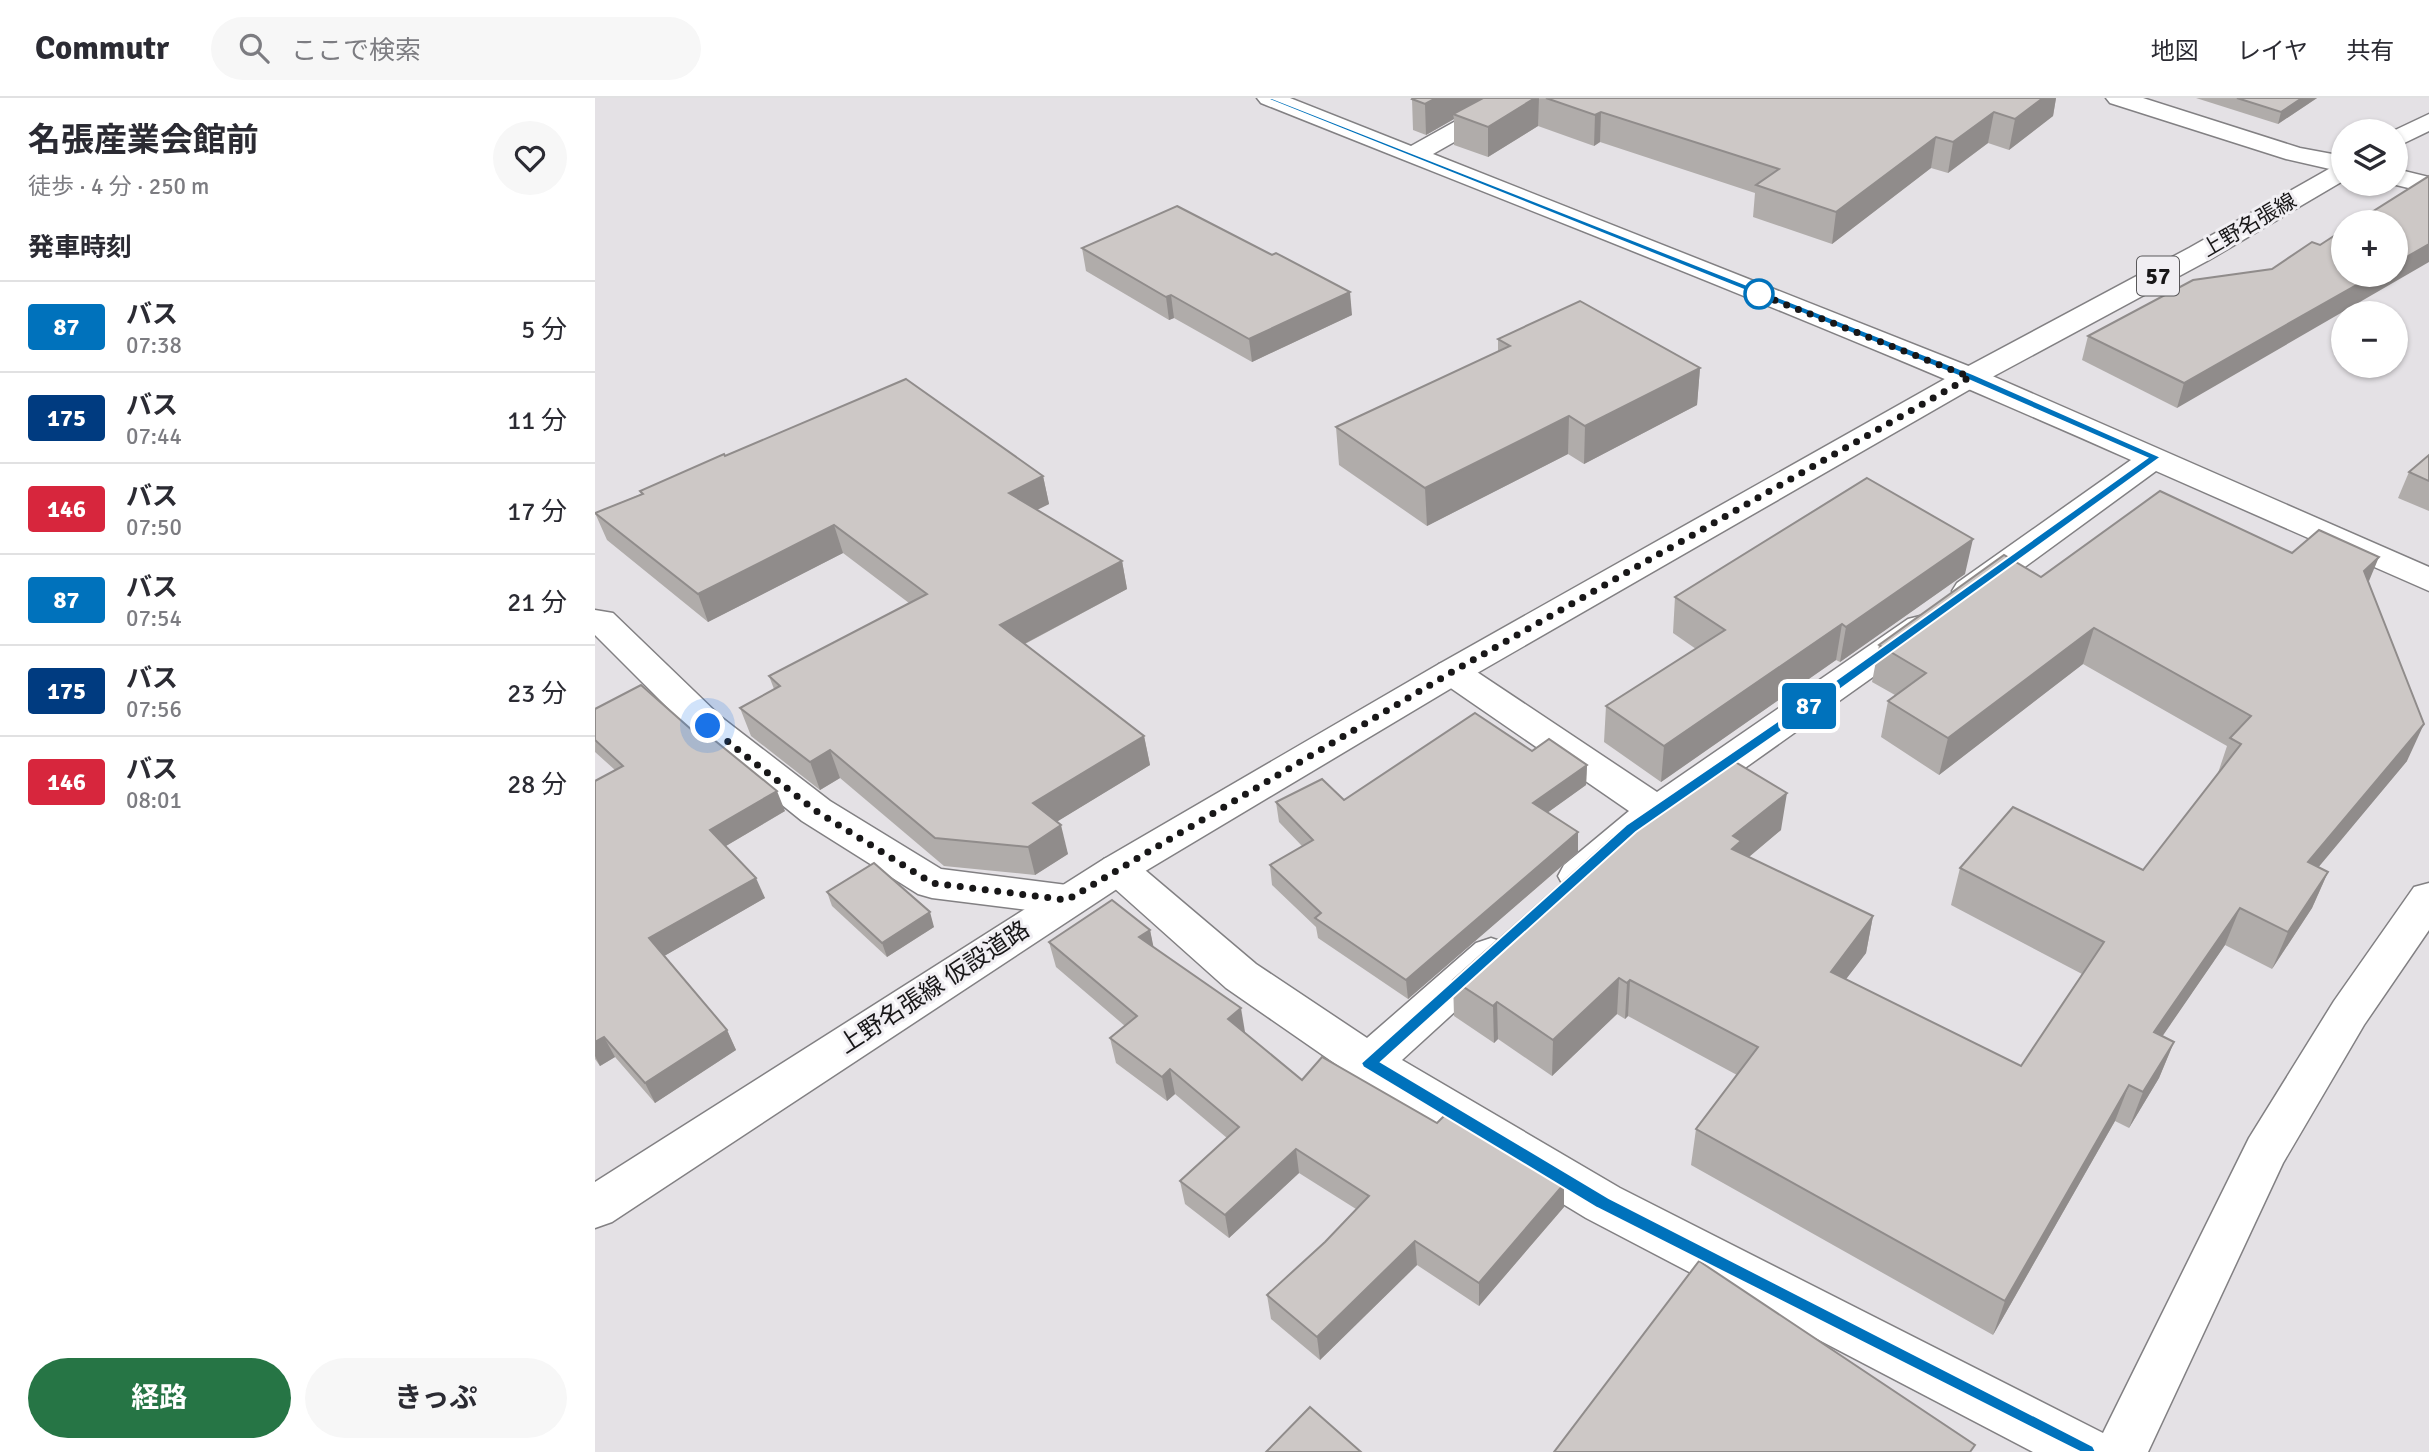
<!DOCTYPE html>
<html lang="ja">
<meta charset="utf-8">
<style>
:root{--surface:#fff;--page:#f7f7f7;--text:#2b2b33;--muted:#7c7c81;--line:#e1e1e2;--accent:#267545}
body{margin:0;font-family:Signika,"Noto Sans JP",sans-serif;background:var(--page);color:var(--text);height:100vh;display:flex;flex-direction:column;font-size:26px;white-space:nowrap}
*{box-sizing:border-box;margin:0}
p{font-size:23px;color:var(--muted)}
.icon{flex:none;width:38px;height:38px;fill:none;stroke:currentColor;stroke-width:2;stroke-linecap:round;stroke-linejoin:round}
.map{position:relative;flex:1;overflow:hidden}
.side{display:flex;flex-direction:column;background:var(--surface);width:595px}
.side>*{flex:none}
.badge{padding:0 14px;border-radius:5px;font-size:24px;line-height:46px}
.fabs{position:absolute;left:1736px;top:21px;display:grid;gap:14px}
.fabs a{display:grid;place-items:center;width:77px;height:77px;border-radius:50%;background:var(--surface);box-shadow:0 2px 5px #0004;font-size:35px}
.you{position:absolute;width:35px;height:35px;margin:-18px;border:5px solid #fff;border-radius:50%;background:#1a73e8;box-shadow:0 0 0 10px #1a73e833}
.map>.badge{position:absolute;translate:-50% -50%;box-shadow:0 0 0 4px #fff}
h2{padding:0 28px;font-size:26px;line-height:63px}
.round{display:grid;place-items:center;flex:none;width:74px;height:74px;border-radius:37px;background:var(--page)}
.summary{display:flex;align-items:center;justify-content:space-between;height:119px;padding:0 28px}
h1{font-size:33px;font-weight:700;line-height:52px}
.action{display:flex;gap:14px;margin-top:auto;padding:14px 28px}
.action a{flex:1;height:80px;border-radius:42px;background:var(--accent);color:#fff;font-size:28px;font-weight:700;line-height:80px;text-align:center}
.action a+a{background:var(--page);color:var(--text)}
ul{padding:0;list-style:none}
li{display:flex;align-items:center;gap:21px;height:91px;padding:0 28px;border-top:2px solid var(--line)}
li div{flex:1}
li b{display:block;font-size:26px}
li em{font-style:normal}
li .badge{min-width:77px;font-weight:700;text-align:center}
header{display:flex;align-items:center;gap:42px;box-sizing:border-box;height:98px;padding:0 35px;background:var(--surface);border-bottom:2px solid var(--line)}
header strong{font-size:33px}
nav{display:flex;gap:38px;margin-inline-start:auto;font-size:24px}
.search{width:490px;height:63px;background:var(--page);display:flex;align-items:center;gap:18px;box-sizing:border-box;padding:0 24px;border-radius:38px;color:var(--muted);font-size:26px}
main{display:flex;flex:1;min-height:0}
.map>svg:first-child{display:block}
</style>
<header>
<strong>Commutr</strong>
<div class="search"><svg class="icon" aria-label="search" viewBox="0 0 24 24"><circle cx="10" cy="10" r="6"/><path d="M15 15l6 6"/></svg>ここで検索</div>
<nav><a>地図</a><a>レイヤ</a><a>共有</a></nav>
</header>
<main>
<section class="side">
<div class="summary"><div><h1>名張産業会館前</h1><p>徒歩 · 4 分 · 250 m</p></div><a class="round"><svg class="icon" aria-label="heart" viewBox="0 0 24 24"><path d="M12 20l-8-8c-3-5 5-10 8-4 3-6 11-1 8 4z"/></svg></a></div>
<h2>発車時刻</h2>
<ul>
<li><span class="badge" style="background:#0072bc;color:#fff">87</span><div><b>バス</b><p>07:38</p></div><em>5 分</em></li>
<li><span class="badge" style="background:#003b80;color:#fff">175</span><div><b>バス</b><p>07:44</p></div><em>11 分</em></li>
<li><span class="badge" style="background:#d7263d;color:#fff">146</span><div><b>バス</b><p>07:50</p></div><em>17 分</em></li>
<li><span class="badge" style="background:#0072bc;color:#fff">87</span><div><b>バス</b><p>07:54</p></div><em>21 分</em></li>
<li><span class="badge" style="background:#003b80;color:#fff">175</span><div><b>バス</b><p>07:56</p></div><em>23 分</em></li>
<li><span class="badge" style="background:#d7263d;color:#fff">146</span><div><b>バス</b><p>08:01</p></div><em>28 分</em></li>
</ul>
<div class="action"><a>経路</a><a>きっぷ</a></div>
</section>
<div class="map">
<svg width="1834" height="1354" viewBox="0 0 1834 1354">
<rect width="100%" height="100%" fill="#e4e1e5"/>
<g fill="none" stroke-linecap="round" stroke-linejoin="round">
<g stroke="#828083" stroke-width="3">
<g id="minor">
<path d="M662 0H695L816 48 902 0H932L928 5 838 56 1386 273 1834 469V493L1561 373 1386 501 1374 504 1362 501 1357 493 1362 485 1536 362C1249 234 956 121 666 5Z"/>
<path d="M1511 0H1548L1705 50 1748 58V74L1691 61 1515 5Z"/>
<path d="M1801 71 1834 79V95L1797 86H1801Z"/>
<path d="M0 512 18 515 126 619 235 703 346 771 472 787 487 791 493 802 487 813 472 817 337 800 323 796 207 723 100 637 0 537Z"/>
<path d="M1325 518 1337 521 1343 529 1337 537 1050 741 997 789 983 793 969 789 963 778 969 767 1034 713 844 582 839 574 844 566 857 562 870 566 1062 694 1313 521Z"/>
<path d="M523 756 537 761 661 866 772 940 881 845 896 840 911 845 917 856 911 867 807 962 1025 1090 1508 1335 1654 1040 1739 903 1819 789 1834 785V832L1769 927 1688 1065 1553 1354H1438L991 1120 758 978 631 890 509 781 503 771 509 761Z"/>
</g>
</g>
<g stroke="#828083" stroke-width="3">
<g id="major">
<path d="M1834 16V33L1801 49V33H1798Z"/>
<path d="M1748 65V83L1614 162 1386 285 870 582 537 781 17 1124 0 1130V1084L509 761 844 566 1364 273 1594 150 1739 68Z"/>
</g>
</g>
<use href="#minor" fill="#fff" fill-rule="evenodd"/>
<use href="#major" fill="#fff" fill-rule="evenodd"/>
</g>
<g fill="#b0acaa">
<path d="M818 0H1461L1458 18 1414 52 1393 45 1353 75 1336 70 1237 146 1158 119 1160 95 1005 44 999 48 943 28 893 59 859 47V21L831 37 818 32 817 1Z"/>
<path d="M1601 0H1722L1683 26Z"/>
<path d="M487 150 757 217 657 264 579 220 574 222 491 173Z"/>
<path d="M1677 171 1582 310 1487 262 1493 238Z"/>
<path d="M903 241 1105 270 1102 307 989 366 973 356 832 428 744 367 741 329 903 254Z"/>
<path d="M1834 357V413L1803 400 1814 374Z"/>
<path d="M130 358 448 378 454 406 442 412 527 463 532 491 430 546 549 638 555 667 461 724 473 756 440 777 349 768 245 680 225 692 156 638 145 610 179 591 174 578 314 505 248 455 113 524 12 442 0 415 46 396 45 393Z"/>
<path d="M1697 455 1774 484 1812 663 1723 769 1733 774 1717 810 1677 871 1630 847 1567 938 1579 944 1564 980 1534 1030 1520 1023 1398 1237 1096 1067 1101 1031 1142 977 1033 918 1030 921 1022 916 957 978 903 941 899 945 859 918 858 882 1025 743 1186 732 1154 759 1278 818 1271 855 1251 881 1426 968 1487 876 1356 807 1365 770 1548 772 1622 678 1632 648 1488 566 1344 677 1286 639 1293 603 1300 597 1277 584 1284 547 1446 479Z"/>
<path d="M1370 476 1245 564 1241 562 1066 684 1009 644 1011 608 1101 551 1078 535 1080 499Z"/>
<path d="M0 611 190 713 131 748 170 800 69 858 132 932 141 952 60 1005 20 959 5 968 0 961V683L20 672 0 654Z"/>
<path d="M937 653 992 667 991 687 952 715 983 734V754L813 901 723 840 721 829 677 787 675 767 707 748 684 724 681 704 749 702Z"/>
<path d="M232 794 339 829 292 859 237 808Z"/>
<path d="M555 832 558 849 650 934V935L707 982 969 1109 884 1208 822 1167 725 1262 676 1221 672 1197 730 1144 761 1111 704 1075 634 1140 590 1106 585 1083 632 1040 580 996 572 1003 521 965 515 940 530 928 461 869 454 844Z"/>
</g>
<g fill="#908c8b">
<path d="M841 0H897L858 16 859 21 831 37 830 6Z"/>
<path d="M940 0H944L943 28 893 59V29Z"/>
<path d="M1448 0H1461L1458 18 1414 52 1420 21Z"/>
<path d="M1707 0H1722L1683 26 1686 14Z"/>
<path d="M1006 14 1005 44 999 48 1000 17Z"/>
<path d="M1399 14 1393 45 1353 75 1358 44Z"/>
<path d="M1341 39 1336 70 1237 146 1241 114Z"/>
<path d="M1834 146V164L1582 310 1589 285 1779 177H1801V165Z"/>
<path d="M755 194 757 217 657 264 654 241Z"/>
<path d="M576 197 579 220 574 222 571 199Z"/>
<path d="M1105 270 1102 307 989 366 990 328Z"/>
<path d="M974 318 973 356 832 428 830 390Z"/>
<path d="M448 378 454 406 421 422 414 395Z"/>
<path d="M239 427 248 455 113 524 103 496Z"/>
<path d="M1378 441 1370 476 1245 564 1251 529Z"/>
<path d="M1784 459 1769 495V473Z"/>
<path d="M527 463 532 491 412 555 405 527Z"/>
<path d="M1247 526 1241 562 1066 684 1069 648Z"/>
<path d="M1499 530 1488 566 1344 677 1353 640Z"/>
<path d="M1829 626 1812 663 1697 801 1713 764Z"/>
<path d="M549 638 555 667 445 734 438 705Z"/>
<path d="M235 652 245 680 225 692 215 664Z"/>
<path d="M992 667 991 687 938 725V705Z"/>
<path d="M182 693 190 713 124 752 115 732Z"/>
<path d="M1192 695 1186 732 1143 768 1133 787 1138 738Z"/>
<path d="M466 727 473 756 440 777 433 749Z"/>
<path d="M983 734V754L813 901 811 882Z"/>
<path d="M1733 774 1717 810 1677 871 1693 834Z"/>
<path d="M161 780 170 800 64 861 54 840Z"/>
<path d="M1645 810 1630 847 1545 971 1559 934Z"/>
<path d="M335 814 339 829 292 859 287 845Z"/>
<path d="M1278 818 1271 855 1229 910 1236 874Z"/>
<path d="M555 832 560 856 544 839Z"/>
<path d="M1024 880 1022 916 957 978 958 942Z"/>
<path d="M1035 882 1033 918 1030 921 1032 885Z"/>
<path d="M902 904 903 941 899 945 898 908Z"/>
<path d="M646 910 650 934 637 946 633 921Z"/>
<path d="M132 932 141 952 60 1005 50 985Z"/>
<path d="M9 939 20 959 5 968 0 958V944Z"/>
<path d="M1579 944 1564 980 1534 1030 1548 994Z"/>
<path d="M575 971 580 996 572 1003 567 979Z"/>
<path d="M1534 987 1520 1023 1398 1237 1410 1203Z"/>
<path d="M701 1051 704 1075 634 1140 630 1117Z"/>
<path d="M969 1086V1109L884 1208V1185Z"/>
<path d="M820 1143 822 1167 725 1262 722 1239Z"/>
</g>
<g fill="#cdc8c6" stroke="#908c8b" stroke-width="2">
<path d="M818 0H841L830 6 817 1Z"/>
<path d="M888 0H940L893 29 858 16Z"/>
<path d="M951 0H1448L1420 21 1399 14 1358 44 1341 39 1241 114 1161 87 1184 71 1006 14 1000 17Z"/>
<path d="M1642 0H1707L1686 14Z"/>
<path d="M1834 78V146L1801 165V124H1761Z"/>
<path d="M582 108 677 157 681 155 755 194 654 241 576 197 571 199 487 150Z"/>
<path d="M1748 132V177H1779L1589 285 1493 238 1598 182 1677 171 1717 144 1725 147Z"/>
<path d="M985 203 1105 270 990 328 974 318 830 390 741 329 915 248 903 241Z"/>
<path d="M311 281 448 378 414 395 527 463 405 527 549 638 438 705 466 727 433 749 340 740 235 652 215 664 145 610 185 588 174 578 332 496 239 427 103 496 0 415 48 396 45 393 129 356 130 358Z"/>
<path d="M1834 357V383L1814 374Z"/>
<path d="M1272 380 1378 441 1251 529 1247 526 1069 648 1011 608 1130 532 1080 499Z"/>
<path d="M1565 393 1697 455 1724 432 1784 459 1769 473 1829 626 1713 764 1733 774 1693 834 1645 810 1559 934 1579 944 1548 994 1534 987 1410 1203 1101 1031 1163 949 1035 882 1032 885 1024 880 958 942 902 904 898 908 858 882 1018 739 1025 743 1132 659 1192 695 1138 738 1146 743 1137 751 1278 818 1236 874 1426 968 1509 844 1365 770 1418 709 1548 772 1646 646 1635 640 1656 618 1499 530 1353 640 1293 603 1331 575 1284 547 1409 457 1446 479Z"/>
<path d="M46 587 107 641 113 637 182 693 115 732 161 780 54 840 132 932 50 985 9 939 0 944V683L28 668 0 642V611Z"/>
<path d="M880 615 937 653 954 641 992 667 938 705 983 734 811 882 720 820 726 815 675 767 718 742 681 704 727 681 749 702Z"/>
<path d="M279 765 335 814 287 845 232 794Z"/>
<path d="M517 802 555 832 544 839 646 910 633 921 707 982 727 959 842 1025 852 1015 969 1086 884 1185 820 1143 722 1239 672 1197 730 1144 774 1098 701 1051 630 1117 585 1083 644 1029 575 971 567 979 515 940 542 918 454 844Z"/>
<path d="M1104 1163 1380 1347 1375 1354H959Z"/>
<path d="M715 1309 766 1354H671Z"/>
</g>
<path fill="#0072bc" stroke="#fff" stroke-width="2" d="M670 0H677L1378 276 1566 359 1211 616 1041 734 786 964 1014 1100 1498 1348 1501 1354H1485L1002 1110 768 969 766 965 1031 727 1202 610 1552 360 1371 281Z"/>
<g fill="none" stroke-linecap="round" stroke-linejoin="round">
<path stroke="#181718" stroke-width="7" stroke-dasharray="0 12.6" d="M113 628 221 713 337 785 472 802 857 574 1375 279 1164 196"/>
</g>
<circle fill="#fff" stroke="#0072bc" stroke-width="3.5" cx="1164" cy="196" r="14"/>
<g text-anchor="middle" stroke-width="6" stroke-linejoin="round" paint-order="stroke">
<g font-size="21" fill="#181718" stroke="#f1eff3">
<text transform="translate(1654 127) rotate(-30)" y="7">上野名張線</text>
</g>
<rect fill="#f1eff3" stroke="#59585a" stroke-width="2" x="1542" y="158.5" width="42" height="39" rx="5"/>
<g font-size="23" font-weight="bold" fill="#181718">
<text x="1563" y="186">57</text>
</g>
<g font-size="24" fill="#181718" stroke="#f1eff3">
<text transform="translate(339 889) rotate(-33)" y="8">上野名張線 仮設道路</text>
</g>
</g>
</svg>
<div class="fabs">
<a><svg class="icon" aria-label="layers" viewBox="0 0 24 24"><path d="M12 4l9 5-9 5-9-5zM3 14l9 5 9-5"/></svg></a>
<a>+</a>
<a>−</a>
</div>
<div class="you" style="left:113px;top:628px"></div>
<b class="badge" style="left:1214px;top:608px;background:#0072bc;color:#fff">87</b>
</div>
</main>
